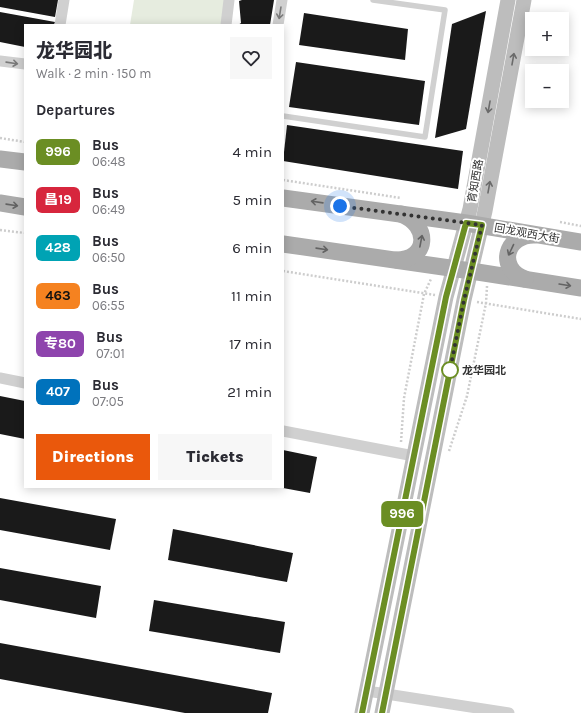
<!DOCTYPE html>
<meta charset="utf-8">
<style>
:root{--surface:#fff;--page:#f7f7f7;--text:#2b2b33;--muted:#7c7c81;--accent:#ea580c}
body{margin:0;font-family:Karla,"Noto Sans SC",sans-serif;background:var(--page);color:var(--text);height:100vh;display:flex;flex-direction:column;font-size:15px;white-space:nowrap}
*{box-sizing:border-box;margin:0}
p{font-size:13px;color:var(--muted)}
.icon{flex:none;width:22px;height:22px;fill:none;stroke:currentColor;stroke-width:2;stroke-linecap:round;stroke-linejoin:round}
.map{position:relative;flex:1;overflow:hidden}
.sheet{position:absolute;left:24px;top:24px;width:260px;height:464px;display:flex;flex-direction:column;background:var(--surface);border-radius:0px;box-shadow:0 2px 10px #0003}
.sheet>*{flex:none}
.badge{padding:0 8px;border-radius:6px;font-size:14px;line-height:26px}
.controls{position:absolute;left:525px;top:12px;display:grid;gap:8px}
.controls a{display:grid;place-items:center;width:44px;height:44px;border-radius:0px;background:var(--surface);box-shadow:0 2px 10px #0003;font-size:20px}
.you{position:absolute;width:20px;height:20px;margin:-10px;border:3px solid #fff;border-radius:50%;background:#1a73e8;box-shadow:0 0 0 6px #1a73e833}
.map>.badge{position:absolute;translate:-50% -50%;box-shadow:0 0 0 2px #fff}
h2{padding:0 12px;font-size:15px;line-height:36px}
.round{display:grid;place-items:center;flex:none;width:42px;height:42px;border-radius:0px;background:var(--page)}
.overview{display:flex;align-items:center;justify-content:space-between;height:68px;padding:0 12px}
h1{font-size:19px;font-weight:800;line-height:30px}
.action{display:flex;gap:8px;margin-top:auto;padding:8px 12px}
.action a{flex:1;height:46px;border-radius:0px;background:var(--accent);color:#fff;font-size:16px;font-weight:800;line-height:46px;text-align:center}
.action a+a{background:var(--page);color:var(--text)}
ul{padding:0;list-style:none}
li{display:flex;align-items:center;gap:12px;height:48px;padding:0 12px}
li div{flex:1}
li b{display:block;font-size:15px}
li em{font-style:normal}
li .badge{min-width:44px;font-weight:700;text-align:center}
.map>svg:first-child{display:block}
</style>
<div class="map">
<svg width="581" height="713" viewBox="0 0 581 713">
<rect width="100%" height="100%" fill="#fff"/>
<path fill="#e6ecdf" d="M134 0H229L226 25H130Z"/>
<g fill="#1a1a1a">
<path d="M0 0H58L55 17 0 7Z"/>
<path d="M242 0H274L270 25H238L241 23 239 1Z"/>
<path d="M486 11 466 129 435 138 452 24Z"/>
<path d="M0 12 55 22 54 25H25V47L0 42Z"/>
<path d="M304 13 408 29 405 60 299 45Z"/>
<path d="M296 62 425 81 419 125 289 107Z"/>
<path d="M287 125 463 151 458 189 283 161Z"/>
<path d="M0 396 25 401V439L0 434Z"/>
<path d="M283 450 317 457 310 493 283 488Z"/>
<path d="M0 498 116 519 110 550 0 530Z"/>
<path d="M173 529 293 553 287 582 168 560Z"/>
<path d="M0 568 101 586 96 618 0 600Z"/>
<path d="M154 600 285 622 280 653 149 631Z"/>
<path d="M0 643 272 693 268 713H185L0 679Z"/>
</g>
<g fill="none" stroke-linecap="round" stroke-linejoin="round">
<g stroke="#cdcdcd" stroke-width="2.5" stroke-dasharray="2 2" stroke-linecap="butt">
<path d="M0 138 25 142"/>
<path d="M283 180 401 198"/>
<path d="M560 222 581 226"/>
<path d="M0 230 25 233"/>
<path d="M283 271 435 295"/>
<path d="M477 302 581 319"/>
<path d="M401 442 404 398 424 294 431 279"/>
<path d="M449 451 467 396 486 303 487 286"/>
</g>
<path stroke="#d0d0d0" stroke-width="5.5" d="M283 116 425 137 445 10 373 0"/>
<g stroke="#d0d0d0" stroke-width="11">
<path d="M60 25 64 0"/>
<path d="M226 25 229 0"/>
<path d="M278 25 282 0"/>
<path d="M0 61 25 64"/>
<path d="M0 378 25 383"/>
<path d="M283 431 414 456"/>
<path d="M367 691 509 713"/>
</g>
<g stroke="#bdbdbd" stroke-width="15">
<path d="M362 713 446 297 470 209 508 0"/>
<path d="M382 713 464 300 485 211 524 0"/>
</g>
<g stroke="#ababab" stroke-width="17">
<path d="M0 159 25 162"/>
<path d="M283 198 466 223 581 242"/>
<path d="M0 203 25 207"/>
<path d="M283 244 471 271 581 288"/>
<path d="M396 260C429 260 430 225 401 214"/>
<path d="M525 279C496 268 506 234 535 235"/>
</g>
</g>
<defs><path id="oneway-shaft" d="M-6 0H5M1.5-3L5.5 0L1.5 3" fill="none" stroke-width="1.6" stroke-linecap="round" stroke-linejoin="round"/></defs>
<g stroke="#7a7a7a">
<use href="#oneway-shaft" transform="translate(280 13) rotate(99)"/>
<use href="#oneway-shaft" transform="translate(12 63) rotate(8)"/>
</g>
<g stroke="#6a6a6a">
<use href="#oneway-shaft" transform="translate(513 59) rotate(-80)"/>
<use href="#oneway-shaft" transform="translate(489 107) rotate(100)"/>
<use href="#oneway-shaft" transform="translate(489 187) rotate(-80)"/>
</g>
<g stroke="#636363">
<use href="#oneway-shaft" transform="translate(317 202) rotate(-172)"/>
<use href="#oneway-shaft" transform="translate(12 205) rotate(8)"/>
<use href="#oneway-shaft" transform="translate(421 241) rotate(-79)"/>
<use href="#oneway-shaft" transform="translate(322 249) rotate(8)"/>
<use href="#oneway-shaft" transform="translate(511 250) rotate(115)"/>
<use href="#oneway-shaft" transform="translate(565 285) rotate(9)"/>
</g>
<g fill="none" stroke-linecap="round" stroke-linejoin="round">
<g stroke="#fff" stroke-width="9">
<path id="line" d="M362 713 446 297 466 223 482 225 464 300 382 713"/>
</g>
<use href="#line" stroke="#6b8e23" stroke-width="6"/>
<path stroke="#333" stroke-width="4" stroke-dasharray="0 7.2" d="M340 206 482 225 464 300 450 370"/>
</g>
<circle fill="#fff" stroke="#6b8e23" stroke-width="2" cx="450" cy="370" r="8"/>
<g text-anchor="middle" stroke-width="4" stroke-linejoin="round" paint-order="stroke">
<g font-size="11" fill="#333" stroke="#fff">
<text transform="translate(475 181) rotate(-80)" y="4">育知西路</text>
<text transform="translate(527 233) rotate(10)" y="4">回龙观西大街</text>
</g>
<g font-size="11" font-weight="bold" fill="#333" stroke="#fff" text-anchor="start">
<text x="462" y="374">龙华园北</text>
</g>
</g>
</svg>
<div class="controls">
<a>+</a>
<a>−</a>
</div>
<div class="you" style="left:340px;top:206px"></div>
<b class="badge" style="left:402px;top:514px;background:#6b8e23;color:#fff">996</b>
<section class="sheet">
<div class="overview"><div><h1>龙华园北</h1><p>Walk · 2 min · 150 m</p></div><a class="round"><svg class="icon" aria-label="heart" viewBox="0 0 24 24"><path d="M12 20l-8-8c-3-5 5-10 8-4 3-6 11-1 8 4z"/></svg></a></div>
<h2>Departures</h2>
<ul>
<li><span class="badge" style="background:#6b8e23;color:#fff">996</span><div><b>Bus</b><p>06:48</p></div><em>4 min</em></li>
<li><span class="badge" style="background:#d7263d;color:#fff">昌19</span><div><b>Bus</b><p>06:49</p></div><em>5 min</em></li>
<li><span class="badge" style="background:#00a3b4;color:#fff">428</span><div><b>Bus</b><p>06:50</p></div><em>6 min</em></li>
<li><span class="badge" style="background:#f58220;color:#111">463</span><div><b>Bus</b><p>06:55</p></div><em>11 min</em></li>
<li><span class="badge" style="background:#8e44ad;color:#fff">专80</span><div><b>Bus</b><p>07:01</p></div><em>17 min</em></li>
<li><span class="badge" style="background:#0072bc;color:#fff">407</span><div><b>Bus</b><p>07:05</p></div><em>21 min</em></li>
</ul>
<div class="action"><a>Directions</a><a>Tickets</a></div>
</section>
</div>
